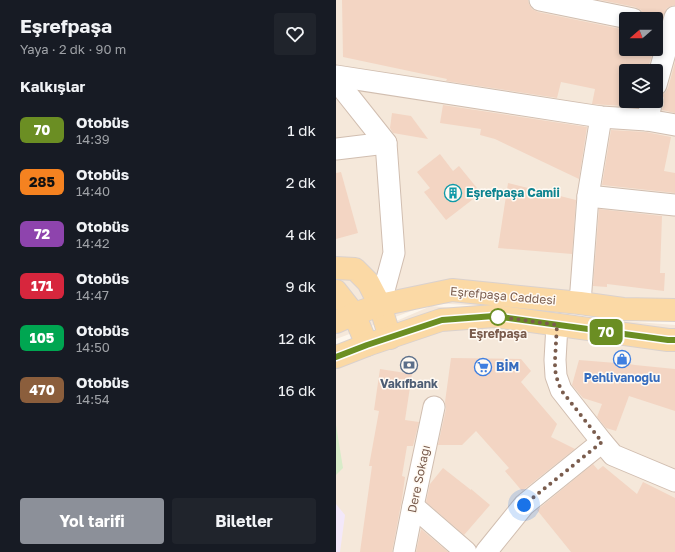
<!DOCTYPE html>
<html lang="tr">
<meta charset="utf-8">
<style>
:root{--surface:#171b24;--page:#20242c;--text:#f1f3f6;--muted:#9ea1a6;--accent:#8c9099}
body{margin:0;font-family:"Golos Text",sans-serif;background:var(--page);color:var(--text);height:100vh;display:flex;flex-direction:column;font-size:15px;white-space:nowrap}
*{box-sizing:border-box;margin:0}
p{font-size:13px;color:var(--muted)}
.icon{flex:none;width:22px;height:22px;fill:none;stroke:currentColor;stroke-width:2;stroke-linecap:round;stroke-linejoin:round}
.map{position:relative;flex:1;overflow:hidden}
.panel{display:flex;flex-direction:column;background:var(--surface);width:336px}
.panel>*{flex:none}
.badge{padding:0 8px;border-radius:6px;font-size:14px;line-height:26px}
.needle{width:26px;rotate:250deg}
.buttons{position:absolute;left:283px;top:12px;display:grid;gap:8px}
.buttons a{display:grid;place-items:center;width:44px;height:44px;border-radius:4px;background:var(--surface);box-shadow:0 2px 6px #0003;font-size:20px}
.you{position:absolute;width:20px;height:20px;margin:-10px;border:3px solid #fff;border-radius:50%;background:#1a73e8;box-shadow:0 0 0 6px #1a73e833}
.map>.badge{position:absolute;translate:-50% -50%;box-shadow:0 0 0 2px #fff}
h2{padding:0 20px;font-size:15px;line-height:36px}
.round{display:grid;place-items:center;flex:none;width:42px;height:42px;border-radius:4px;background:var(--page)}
.overview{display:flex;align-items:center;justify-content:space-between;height:68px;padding:0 20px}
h1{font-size:19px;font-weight:700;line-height:30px}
.button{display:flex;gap:8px;margin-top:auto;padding:8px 20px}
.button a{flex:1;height:46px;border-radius:4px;background:var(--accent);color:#fff;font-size:16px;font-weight:700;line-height:46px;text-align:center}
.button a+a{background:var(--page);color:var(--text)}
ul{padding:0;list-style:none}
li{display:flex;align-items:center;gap:12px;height:52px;padding:0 20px}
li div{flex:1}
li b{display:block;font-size:15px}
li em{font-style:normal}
li .badge{min-width:44px;font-weight:700;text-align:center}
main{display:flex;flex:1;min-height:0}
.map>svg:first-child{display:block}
</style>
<main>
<section class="panel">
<div class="overview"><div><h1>Eşrefpaşa</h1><p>Yaya · 2 dk · 90 m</p></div><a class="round"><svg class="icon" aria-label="heart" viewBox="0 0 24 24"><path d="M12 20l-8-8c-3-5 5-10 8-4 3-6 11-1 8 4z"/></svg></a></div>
<h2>Kalkışlar</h2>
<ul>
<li><span class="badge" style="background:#6b8e23;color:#fff">70</span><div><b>Otobüs</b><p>14:39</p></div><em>1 dk</em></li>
<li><span class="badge" style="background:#f58220;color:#111">285</span><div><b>Otobüs</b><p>14:40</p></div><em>2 dk</em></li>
<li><span class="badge" style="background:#8e44ad;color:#fff">72</span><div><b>Otobüs</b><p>14:42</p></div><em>4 dk</em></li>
<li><span class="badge" style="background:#d7263d;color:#fff">171</span><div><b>Otobüs</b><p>14:47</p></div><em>9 dk</em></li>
<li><span class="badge" style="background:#00a651;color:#fff">105</span><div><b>Otobüs</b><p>14:50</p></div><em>12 dk</em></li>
<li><span class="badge" style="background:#8b5e3c;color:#fff">470</span><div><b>Otobüs</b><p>14:54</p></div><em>16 dk</em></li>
</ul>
<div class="button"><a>Yol tarifi</a><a>Biletler</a></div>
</section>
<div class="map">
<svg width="339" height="552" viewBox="0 0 339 552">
<rect width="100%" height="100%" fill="#fdf6ec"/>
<g fill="#f5e8da" fill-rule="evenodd">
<path d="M0 0H339V317L97 303 0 339ZM290 19H320V49H290ZM290 71H320V101H290Z"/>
<path d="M95 306 339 325V552H0V347Z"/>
</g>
<path fill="#f3e8fa" d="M0 504 9 515 4 552H0Z"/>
<path fill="#d8ecc9" d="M0 425 7 468 0 475Z"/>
<g fill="#f3d5c3">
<path d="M6 0H192L193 4 196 9 202 12 290 30V49H318L311 71H290V101H304L302 107 256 104 259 89 225 82 221 98 110 81 111 79 7 57Z"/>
<path d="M264 0H339V5L336 6 331 8 328 13 320 40V19H309L308 15 305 10 299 7Z"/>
<path d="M339 62V113L326 110 328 104V98L326 95 329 93 332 88Z"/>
<path d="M107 105 251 127 243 179 159 139 144 135 145 129 104 123Z"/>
<path d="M56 113 75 116 92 139 57 133 54 128Z"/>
<path d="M275 130 310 132 335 137 328 171 339 173V193L266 185Z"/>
<path d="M104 154 117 171 123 166 145 193 110 220 88 192 94 188 81 172Z"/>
<path d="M5 172 22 233 0 239V173Z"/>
<path d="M172 183 240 200 236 254 162 248Z"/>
<path d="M263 209 326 216 324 273H329L328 291 271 284V287L257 286Z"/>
<path d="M115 358 185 359 195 371 185 382 221 424 215 437 239 449 186 491 169 471 173 468 140 431 126 445H102L110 409 109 402Z"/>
<path d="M243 360 280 363V362L299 365 339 369V411L293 396 280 431 270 428 261 417 266 404 247 398 236 385Z"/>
<path d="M44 369 76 374 69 420 83 422 77 446H71L66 476 69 477 66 499 56 552H24L36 466H33L43 411 38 410Z"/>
<path d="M257 464 262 470 267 466 301 494 307 482 339 498V552H235L201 510Z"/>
<path d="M107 468 135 490V489L154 505 128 535 90 502 94 484Z"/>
<path d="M85 529 112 552H80Z"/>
</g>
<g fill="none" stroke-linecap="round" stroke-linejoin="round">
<g stroke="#d1beb0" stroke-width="23">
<g id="minor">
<path d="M204 0 297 19"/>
<path d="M0 76 265 117 311 120 339 125"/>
<path d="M0 80 50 143 58 253 44 305"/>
<path d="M320 85 339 17"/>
<path d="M311 120 316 101"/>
<path d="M0 149 50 143"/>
<path d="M252 196 339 205"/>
<path d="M244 303 252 196 265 117"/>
<path d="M221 325 219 360 220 376 225 390 266 442 277 455 339 481"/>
<path d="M77 506 130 552"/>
<path d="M68 552 77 506 98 407"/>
<path d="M150 552 188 505 266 442"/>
</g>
</g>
<g stroke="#dad1cd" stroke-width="24">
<g id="major">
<path d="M0 268 19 269 32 282 44 305 54 338"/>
<path d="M0 291 18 314 31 345"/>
<path d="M0 322 18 314 44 305 116 290 244 303 287 309 339 310"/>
<path d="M0 357 31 345 105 320 158 316 332 340H339"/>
</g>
</g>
<use href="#minor" stroke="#fff" stroke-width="21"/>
<use href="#major" stroke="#fbd9a5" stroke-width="22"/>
</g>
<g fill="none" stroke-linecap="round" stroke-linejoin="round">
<g stroke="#fff" stroke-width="9">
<path id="line" d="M0 357 31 345 106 320 158 316 332 340H339"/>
</g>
<use href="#line" stroke="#6b8e23" stroke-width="6"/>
<path stroke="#7a5c4d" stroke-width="4" stroke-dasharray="0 7.2" d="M162 317 158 316 221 325 219 360V368L220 376 225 390 266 442 188 505"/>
</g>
<defs>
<g id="building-ring" transform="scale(0.9)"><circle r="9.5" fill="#fffaf3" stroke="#0f9aa8" stroke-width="1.5"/><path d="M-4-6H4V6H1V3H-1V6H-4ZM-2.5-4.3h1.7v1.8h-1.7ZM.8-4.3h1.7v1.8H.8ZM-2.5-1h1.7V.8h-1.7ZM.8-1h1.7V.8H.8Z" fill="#0f9aa8"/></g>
<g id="shop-ring" transform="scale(0.9)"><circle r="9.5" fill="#fffaf3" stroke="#3f7fe0" stroke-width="1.5"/><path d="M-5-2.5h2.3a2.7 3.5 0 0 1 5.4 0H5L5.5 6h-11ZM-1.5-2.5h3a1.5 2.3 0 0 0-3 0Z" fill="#3f7fe0"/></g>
<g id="bank-ring" transform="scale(0.9)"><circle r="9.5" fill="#fffaf3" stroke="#5c6f8a" stroke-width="1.5"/><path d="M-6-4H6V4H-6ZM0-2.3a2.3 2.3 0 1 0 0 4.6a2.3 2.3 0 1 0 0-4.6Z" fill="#5c6f8a"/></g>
<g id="supermarket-ring" transform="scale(0.9)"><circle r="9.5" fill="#fffaf3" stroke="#3f7fe0" stroke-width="1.5"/><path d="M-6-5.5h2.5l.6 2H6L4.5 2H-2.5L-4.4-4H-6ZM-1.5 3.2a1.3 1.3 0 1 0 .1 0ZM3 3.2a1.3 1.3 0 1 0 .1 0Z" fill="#3f7fe0"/></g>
</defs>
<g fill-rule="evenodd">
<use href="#building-ring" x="117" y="193"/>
<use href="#shop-ring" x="286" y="359"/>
<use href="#bank-ring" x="73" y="365"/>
<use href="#supermarket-ring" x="147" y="367"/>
</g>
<circle fill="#fff" stroke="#6b8e23" stroke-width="2" cx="162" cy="317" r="8"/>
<g text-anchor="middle" stroke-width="3" stroke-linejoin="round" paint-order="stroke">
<g font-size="12" font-weight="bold" fill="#0d838f" stroke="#fffaf3" text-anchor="start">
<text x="130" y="197">Eşrefpaşa Camii</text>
</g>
<g font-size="12" fill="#7a5c4d" stroke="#fffaf3">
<text transform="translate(167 296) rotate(5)" y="4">Eşrefpaşa Caddesi</text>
<text transform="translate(83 479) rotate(-78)" y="4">Dere Sokağı</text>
</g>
<g font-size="12" font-weight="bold" fill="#7a5c4d" stroke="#fffaf3">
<text x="162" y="338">Eşrefpaşa</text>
</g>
<g font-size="12" font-weight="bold" fill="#366cbe" stroke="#fffaf3" text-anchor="start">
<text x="160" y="371">BİM</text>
<text x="286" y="382" text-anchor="middle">Pehlivanoğlu</text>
</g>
<g font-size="12" font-weight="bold" fill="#4e5e75" stroke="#fffaf3">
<text x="73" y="388">Vakıfbank</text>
</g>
</g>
</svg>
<div class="buttons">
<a><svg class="needle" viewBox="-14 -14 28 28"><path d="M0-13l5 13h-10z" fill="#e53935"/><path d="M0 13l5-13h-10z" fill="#9ea1a6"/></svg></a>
<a><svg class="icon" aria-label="layers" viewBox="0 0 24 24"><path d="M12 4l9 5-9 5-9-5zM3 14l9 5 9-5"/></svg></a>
</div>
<div class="you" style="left:188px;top:505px"></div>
<b class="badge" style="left:270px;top:332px;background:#6b8e23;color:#fff">70</b>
</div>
</main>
